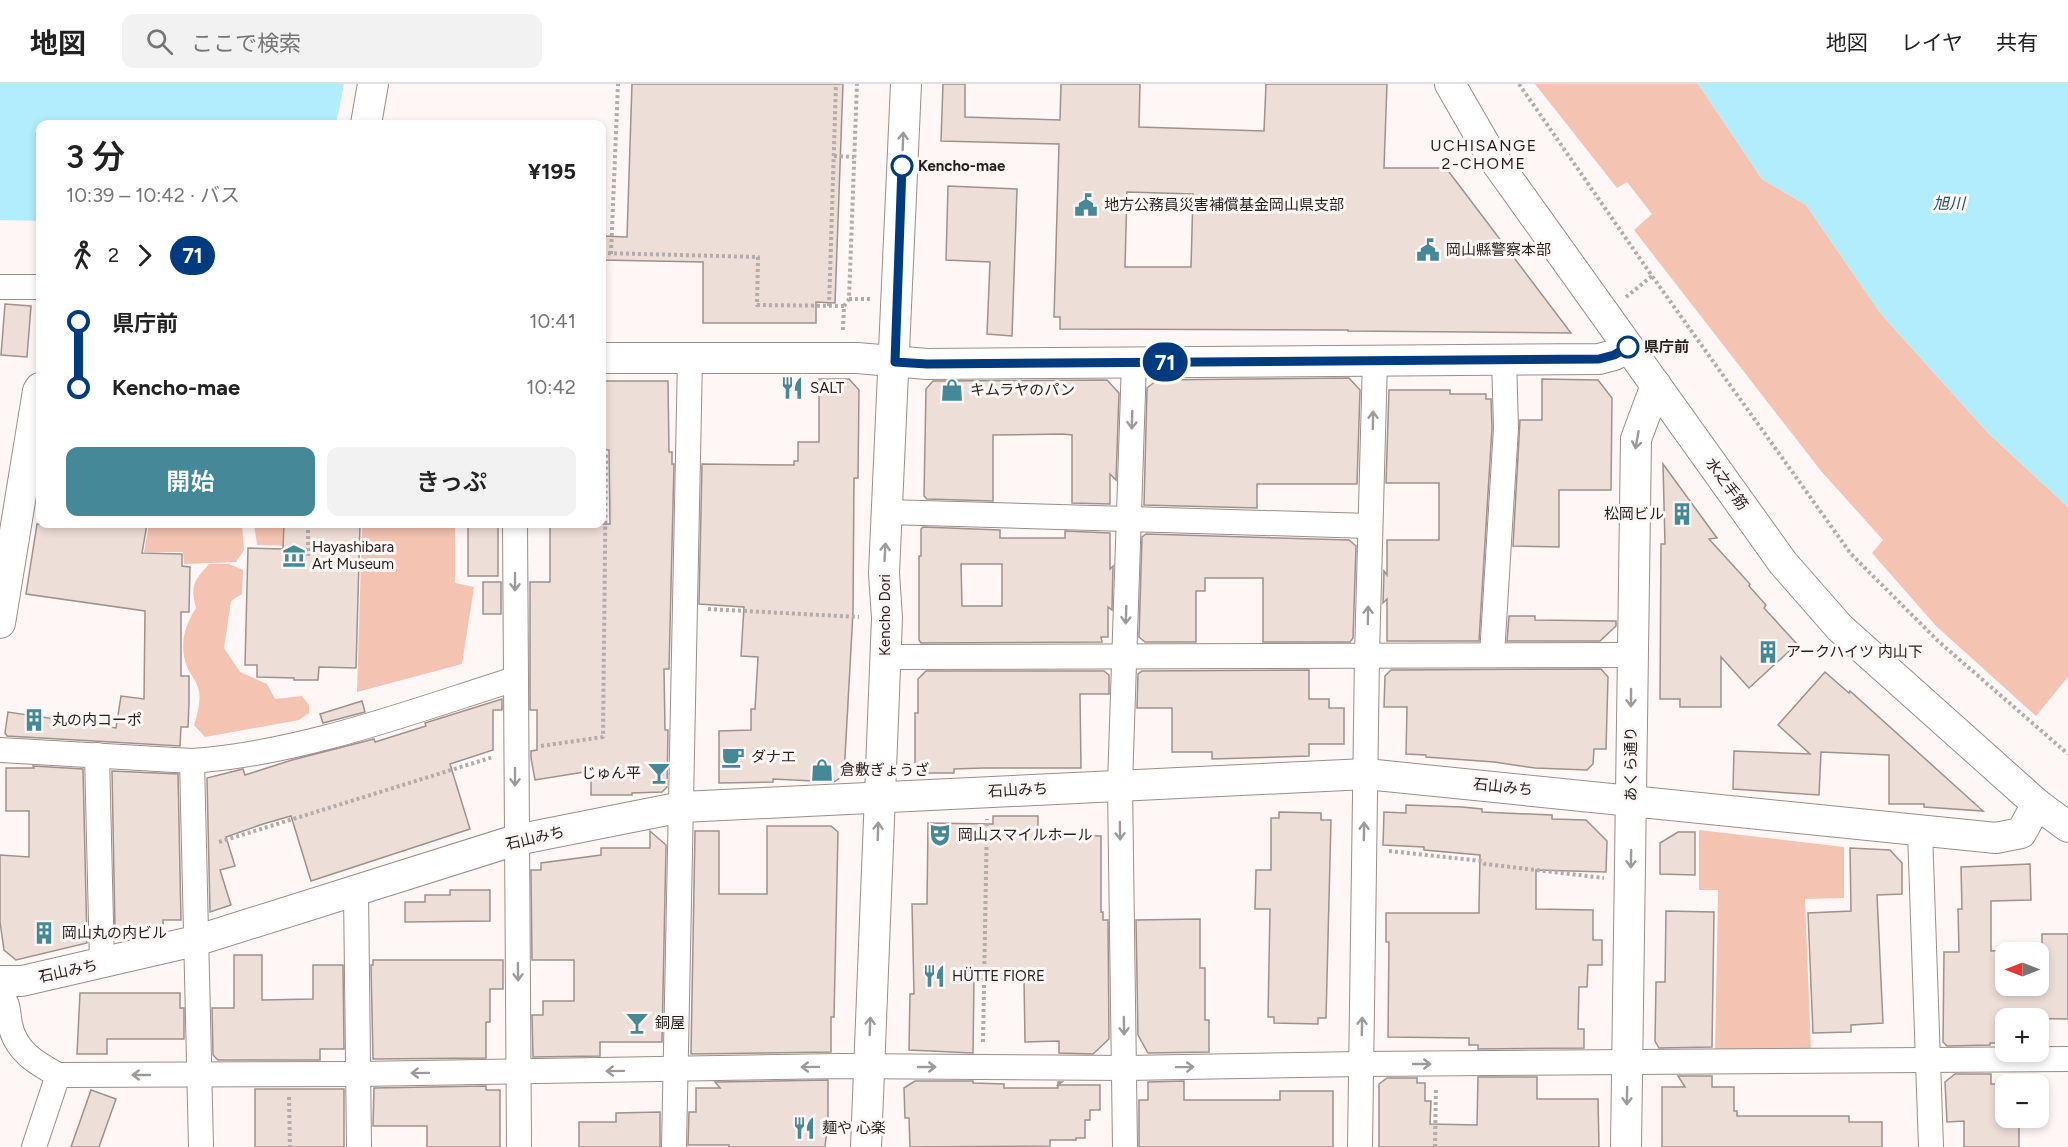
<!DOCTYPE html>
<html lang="ja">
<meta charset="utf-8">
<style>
:root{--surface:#fff;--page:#f2f2f2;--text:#222;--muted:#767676;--line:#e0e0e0;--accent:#458998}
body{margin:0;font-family:Figtree,"Noto Sans JP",sans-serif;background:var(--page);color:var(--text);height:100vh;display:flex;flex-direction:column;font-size:22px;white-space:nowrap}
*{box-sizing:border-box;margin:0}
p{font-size:20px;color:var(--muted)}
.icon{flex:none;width:33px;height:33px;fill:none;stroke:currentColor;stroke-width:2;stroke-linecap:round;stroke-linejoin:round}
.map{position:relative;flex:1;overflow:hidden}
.sheet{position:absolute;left:36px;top:36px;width:570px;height:408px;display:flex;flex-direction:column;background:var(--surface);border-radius:12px;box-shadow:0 3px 9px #0003}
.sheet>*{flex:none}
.badge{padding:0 12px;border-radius:20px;font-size:21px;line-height:39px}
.needle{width:39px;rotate:270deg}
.buttons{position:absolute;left:1995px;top:858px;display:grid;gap:12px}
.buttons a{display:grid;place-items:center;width:54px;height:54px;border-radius:12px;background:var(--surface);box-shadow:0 3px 9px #0003;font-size:30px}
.map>.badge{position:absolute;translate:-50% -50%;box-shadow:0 0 0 3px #fff}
.legs{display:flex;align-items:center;gap:9px;height:66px;padding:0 30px;font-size:20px}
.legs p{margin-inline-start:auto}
.head{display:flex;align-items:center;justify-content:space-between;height:102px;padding:0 30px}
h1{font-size:33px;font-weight:600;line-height:45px}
.primary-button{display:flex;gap:12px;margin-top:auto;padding:12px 30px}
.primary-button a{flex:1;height:69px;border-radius:12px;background:var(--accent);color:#fff;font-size:24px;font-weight:600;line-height:69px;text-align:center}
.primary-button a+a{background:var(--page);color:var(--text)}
ul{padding:0 30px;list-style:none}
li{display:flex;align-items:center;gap:21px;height:66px;font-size:22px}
li i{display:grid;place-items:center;width:9px;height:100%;margin:0 8px;background:currentColor}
li i::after{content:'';width:15px;height:15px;margin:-8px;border:4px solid;border-radius:50%;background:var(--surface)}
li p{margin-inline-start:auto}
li:first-child i{background:linear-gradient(#0000 50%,currentColor 0)}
li:last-child i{background:linear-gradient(currentColor 50%,#0000 0)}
header{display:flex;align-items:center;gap:36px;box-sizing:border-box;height:84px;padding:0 30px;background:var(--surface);border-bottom:2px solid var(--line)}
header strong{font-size:28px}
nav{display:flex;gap:33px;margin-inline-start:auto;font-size:21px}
.search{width:420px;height:54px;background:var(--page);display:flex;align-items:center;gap:15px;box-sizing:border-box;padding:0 21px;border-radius:12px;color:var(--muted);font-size:22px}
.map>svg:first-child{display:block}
</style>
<header>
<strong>地図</strong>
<div class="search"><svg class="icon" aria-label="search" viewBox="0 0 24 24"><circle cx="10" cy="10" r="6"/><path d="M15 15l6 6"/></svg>ここで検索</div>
<nav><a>地図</a><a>レイヤ</a><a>共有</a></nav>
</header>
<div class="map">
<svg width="2068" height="1063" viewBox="0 0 2068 1063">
<rect width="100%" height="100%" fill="#fef7f5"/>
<g fill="#f5c3b1">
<path d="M1535 0H1698L1762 95 1806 121 1881 230 1989 350 2068 423V593L2036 632 1936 542 1872 469 1883 456 1821 387 1634 146 1652 130 1627 98 1617 104Z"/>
<path d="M149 440H242L244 466 236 478 184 480 183 468H144Z"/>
<path d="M254 440H294L293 462 257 461Z"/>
<path d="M383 440H455V499L474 503 462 580 357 608 362 443 383 444Z"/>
<path d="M209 480H229L243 486 242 510 231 517 224 564 240 588 267 600 275 615 302 612 309 621V629L299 636 205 653 194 641C197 631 202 614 198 604 196 596 190 590 187 583 179 562 184 542 196 524 190 501 194 497 209 480Z"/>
<path d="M1699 746 1844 763V814L1805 815 1811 968 1715 967 1718 806H1699Z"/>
</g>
<g fill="#b1edfc">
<path d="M0 0H344L336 40H40V137L0 136Z"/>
<path d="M1698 0H2068V423L1989 350 1881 230 1806 121 1762 95Z"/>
</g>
<g fill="#eeded8" stroke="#9f918b" stroke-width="1.5" fill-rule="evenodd">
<path d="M632 0H843L835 219 816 218V239H703V178L602 176V152L627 153Z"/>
<path d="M943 0H965V33L1060 36 1061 0H1140L1139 43 1264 47 1266 0H1387L1384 84H1446L1571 249 1348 247V246L1060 245V233H1054L1059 60 941 57ZM1127 108 1193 110 1191 183H1125Z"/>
<path d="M948 102 1017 105 1012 252 987 250 990 178 946 176Z"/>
<path d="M5 220 31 222 27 273 1 271Z"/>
<path d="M1349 294 1360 306 1357 400H1257V424L1144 421 1147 304 1157 296Z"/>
<path d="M819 295H849L859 306 858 394H854L853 528 844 691 834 698 773 695V698L719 699V647L751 646V625H755L758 573 741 572 744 523 699 520 702 380 794 381V377H798V358H819Z"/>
<path d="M1542 295 1598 296 1612 314 1611 406H1559V463L1513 462 1520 336H1542Z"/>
<path d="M1107 296 1119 309 1116 396 1110 390V420L1072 419V351L1063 350 993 351V417L927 415 924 412 926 305 933 297Z"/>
<path d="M602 297H668L669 368H672V380H674L669 585H664L665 646H668L667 703 662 708 632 709V711H591V687L535 696 531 674V667L537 666V626H530V498H550V440H610L609 366H602Z"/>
<path d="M1389 306H1450V310H1486V315H1491L1492 344 1479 557H1387V515L1383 519 1384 487 1387 491V456H1439V399H1386Z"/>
<path d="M1663 380 1717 454 1709 455 1750 500 1749 502 1766 521 1764 524 1797 560 1749 604 1721 573V623H1680V615H1660L1661 460H1665Z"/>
<path d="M37 440H147L142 469 182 470V482L190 483 189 528H181V592H189V618L188 643H181L180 662 7 652 5 649 8 628 116 644 121 612 144 615 145 527 26 510Z"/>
<path d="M284 440H360L356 584 319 583 318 596H294V594L257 593V581H245L248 464 283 465Z"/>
<rect x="468" y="440" width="30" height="52"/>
<path d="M923 443 1000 446V454H1065V447L1110 449V485L1113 482 1112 526 1108 523V553H1101L1102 558 921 559 919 556V472H921V445ZM961 480H1002V522H962Z"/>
<path d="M1146 450 1349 456 1356 462 1353 554 1350 558H1263V494H1205V507H1196V558H1145L1139 553 1142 453Z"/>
<rect x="483" y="498" width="18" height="32"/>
<path d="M1509 532H1535V536L1616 537V542L1600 557H1507Z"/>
<path d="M1601 585 1608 593 1606 665H1594L1593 680 1587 686 1535 684 1494 678 1426 673V671L1406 670 1407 623H1384L1385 592 1391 586Z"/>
<path d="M1309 586V615H1329V624H1344V660H1309V672L1212 675V668H1172V624H1137L1138 590 1142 587Z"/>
<path d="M926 587H1104L1109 591V610H1080L1081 684H984L954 685V689H923L915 682V629H918V595Z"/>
<path d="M1825 588 1849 609 1850 607 1983 727 1924 723V720H1889V671L1821 668 1819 711 1733 705 1734 667 1810 670 1778 641Z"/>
<path d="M502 615V626H493V666L450 680 470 745 311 797 291 732 263 740 226 753 235 782 220 786 231 821 210 828 207 694 243 685 245 691 292 676 374 655 375 658 426 642 425 639Z"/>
<path d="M362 617 365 628 323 639 320 630Z"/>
<path d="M33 682 83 685 87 859 16 876 4 866 0 838V771L29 773V727H6V684H34Z"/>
<path d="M112 687 178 690 181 836H163V842H138V847H115Z"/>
<path d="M1406 721 1462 723 1482 725V728L1552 731V735L1586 736 1607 757 1606 788 1536 786V825L1593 826V856H1602V881H1588L1587 903H1579L1578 945H1584V964L1478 965V961H1469V954L1388 953 1389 858H1386V829H1479V822L1480 771 1424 766V763L1383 761 1384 728 1406 729Z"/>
<path d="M1279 728 1321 729V736H1331L1326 934H1318V940L1274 939V933H1268L1270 825H1255L1256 786H1271V734H1279Z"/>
<path d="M993 732H1038V751L1101 752V828H1103V836H1108L1109 955 1093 970 1059 969V957L1025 958 1024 895H974L973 969 909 966 910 910H914L912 820H927L928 739 993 740Z"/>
<path d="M767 742H831L838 748 834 933H831V968L691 970 695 747H719V810H767Z"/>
<path d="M650 747 666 761 662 958H600V972L533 973 532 931H543V917H574V876H532L531 786H541V779L601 771V764H650Z"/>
<path d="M1678 748H1695V791L1660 790V759Z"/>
<path d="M1850 764 1890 766 1902 779V810L1877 811 1883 939 1851 941V948L1813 949 1808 829 1851 827Z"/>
<path d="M2030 780 2031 816 1991 817V867L2042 866V850H2068V935L2006 934V959H1990V961L1947 962 1943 958 1944 868H1959L1958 825H1962L1961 783ZM2006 868H2038V902H2006Z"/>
<path d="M450 806H490V837L405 838V818H425V811H450Z"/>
<path d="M1666 827 1714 828 1712 963 1659 964 1655 957 1656 898H1665Z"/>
<path d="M1200 835V884H1205V936H1209V968L1148 969 1138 951 1136 836Z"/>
<path d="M234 871H262V916L313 915V881H343L344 965H320V976H218L213 971 212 924H234Z"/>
<path d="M373 876H503V905H490V938H486V974L373 975 371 881H373Z"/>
<path d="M80 909H180V924H184V955H107V970H77Z"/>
<path d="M1955 990H1991V1000H2018H2006V1034H2019V1063H1964V1037L1947 1038 1945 998Z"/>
<path d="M1678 992H1712V1003H1734V1027H1737V1032H1849V1038H1882V1063H1662V1003H1685Z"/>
<path d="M1478 993H1537V1015H1598L1599 1063H1379V1000L1387 994H1417V999H1425V1017H1431L1430 1040 1477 1041Z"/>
<path d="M828 996V1035L825 1063H729V1061H688L689 1028H696V1004H720L715 998Z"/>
<path d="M915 997H973V999L1004 1000V1004H1058V998H1062L1058 1001H1100V1026H1090V1036H1085V1054H1076V1056H1050V1062L910 1063 909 1034H905L904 1004Z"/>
<path d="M1184 997V1016H1280V1007H1333V1063H1139V1016H1148V998Z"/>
<path d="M486 1002V1006H500V1063H427V1042H373L374 1004Z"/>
<rect x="255" y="1005" width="89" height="58"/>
<path d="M91 1006 116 1015 99 1063H71Z"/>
<path d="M660 1028V1063H579V1038H616V1029Z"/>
</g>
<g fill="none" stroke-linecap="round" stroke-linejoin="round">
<g stroke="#9c8d88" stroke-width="26">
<g id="minor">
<path d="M0 203H40"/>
<path d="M887 428 1370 442"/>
<path d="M515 440 519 1063"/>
<path d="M1492 571 1506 344 1504 275"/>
<path d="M885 573 1632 571"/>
<path d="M0 666 192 677C303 669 410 628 515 595"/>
<path d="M97 671 102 880"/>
<path d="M192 677 201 1063"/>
<path d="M1920 748 1931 1063"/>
<path d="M356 807 359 1063"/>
<path d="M0 909C10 923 7 924 10 940 15 967 36 979 58 991L358 990 841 982 1125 984 1361 980 2068 975"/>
<path d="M34 1063 58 991"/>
<path d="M674 1063 690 274"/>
<path d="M1125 1063 1120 701 1134 278"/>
<path d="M1360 1063 1367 571 1375 276"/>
</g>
</g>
<g stroke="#9c8d88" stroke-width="32">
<g id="tertiary">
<path d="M1450 0 1491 71 1783 479 1840 544 2037 720 2068 743"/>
<path d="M366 40 373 0"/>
<path d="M602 274H857L927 280 1599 275 1614 271 1628 263"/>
<path d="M0 539 38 307 40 304"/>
<path d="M0 897H22L195 857 516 756 682 723 1366 690 1996 754 2021 749 2037 720"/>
<path d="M866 1063 887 534 884 489 906 0"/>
<path d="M1626 1063 1636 355 1656 301"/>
</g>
</g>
<g stroke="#b3acaa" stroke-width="4" stroke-dasharray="3 3" stroke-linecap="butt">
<path d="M1519 0 1652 192 1851 470 1938 557 2068 670"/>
<path d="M834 72 854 73"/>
<path d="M602 169 758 173 757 221 844 222"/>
<path d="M611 170 618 0"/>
<path d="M1626 213 1652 192"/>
<path d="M849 215H870"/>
<path d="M829 222 836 0"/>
<path d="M843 246 844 222 849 215 857 0"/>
<path d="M308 440V472"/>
<path d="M708 525 859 533"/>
<path d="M541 662 603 653 606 372H602"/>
<path d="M219 758 493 673"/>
<path d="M1389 767 1482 777 1485 780 1604 794"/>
<path d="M983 958 987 735"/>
<path d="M289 1013 290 1063"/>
<path d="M1435 1063 1436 1004"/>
</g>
<use href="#minor" stroke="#fff" stroke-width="24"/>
<use href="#tertiary" stroke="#fff" stroke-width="30"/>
</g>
<defs><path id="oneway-shaft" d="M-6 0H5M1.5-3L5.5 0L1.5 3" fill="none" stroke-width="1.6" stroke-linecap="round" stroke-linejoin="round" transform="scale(1.5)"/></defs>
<g stroke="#9d9a99">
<use href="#oneway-shaft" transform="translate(903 57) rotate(-88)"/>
<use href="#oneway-shaft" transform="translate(1132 336) rotate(92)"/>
<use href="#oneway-shaft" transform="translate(1373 336) rotate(-89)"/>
<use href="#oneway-shaft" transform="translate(1637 356) rotate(100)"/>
<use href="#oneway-shaft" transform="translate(885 468) rotate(-87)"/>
<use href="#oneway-shaft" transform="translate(515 498) rotate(90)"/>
<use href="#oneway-shaft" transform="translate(1126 531) rotate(92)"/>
<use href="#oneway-shaft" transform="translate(1368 531) rotate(-89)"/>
<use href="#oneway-shaft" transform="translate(1631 614) rotate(90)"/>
<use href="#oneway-shaft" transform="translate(515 693) rotate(90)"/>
<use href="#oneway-shaft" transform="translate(878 747) rotate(-88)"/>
<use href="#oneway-shaft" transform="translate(1120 747) rotate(89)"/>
<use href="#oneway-shaft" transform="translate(1364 747) rotate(-89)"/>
<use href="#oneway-shaft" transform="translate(1631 775) rotate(91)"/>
<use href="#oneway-shaft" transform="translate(518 888) rotate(89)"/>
<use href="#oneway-shaft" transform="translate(870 942) rotate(-88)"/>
<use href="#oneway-shaft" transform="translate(1124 942) rotate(89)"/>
<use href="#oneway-shaft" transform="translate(1362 942) rotate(-89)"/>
<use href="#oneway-shaft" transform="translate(1422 980)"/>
<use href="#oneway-shaft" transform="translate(810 983) rotate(179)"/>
<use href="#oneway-shaft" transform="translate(927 983)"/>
<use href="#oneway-shaft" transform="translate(1185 983) rotate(-1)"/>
<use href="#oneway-shaft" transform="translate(615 987) rotate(179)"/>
<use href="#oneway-shaft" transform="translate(420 989) rotate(179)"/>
<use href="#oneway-shaft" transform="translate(141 991) rotate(180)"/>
<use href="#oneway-shaft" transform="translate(1627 1012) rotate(91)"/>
</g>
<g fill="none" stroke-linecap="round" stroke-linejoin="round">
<g stroke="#fff" stroke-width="14">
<path id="line-1" d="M902 82 895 278 927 280 1599 275 1614 271 1628 263"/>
</g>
<use href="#line-1" stroke="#003b80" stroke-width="9"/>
</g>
<defs>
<g id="civic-bare" transform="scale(1.8)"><path d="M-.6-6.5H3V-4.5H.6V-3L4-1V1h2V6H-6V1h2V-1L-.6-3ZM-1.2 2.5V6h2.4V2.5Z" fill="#458998" stroke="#fef7f5" stroke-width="2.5" paint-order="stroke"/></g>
<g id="restaurant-bare" transform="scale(1.8)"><path d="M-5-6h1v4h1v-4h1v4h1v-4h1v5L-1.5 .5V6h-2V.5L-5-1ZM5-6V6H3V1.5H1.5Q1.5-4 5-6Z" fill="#458998" stroke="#fef7f5" stroke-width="2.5" paint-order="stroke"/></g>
<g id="shop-bare" transform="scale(1.8)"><path d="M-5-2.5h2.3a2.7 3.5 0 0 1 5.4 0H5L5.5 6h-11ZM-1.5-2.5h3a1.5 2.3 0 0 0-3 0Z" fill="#458998" stroke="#fef7f5" stroke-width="2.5" paint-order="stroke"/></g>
<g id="building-bare" transform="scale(1.8)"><path d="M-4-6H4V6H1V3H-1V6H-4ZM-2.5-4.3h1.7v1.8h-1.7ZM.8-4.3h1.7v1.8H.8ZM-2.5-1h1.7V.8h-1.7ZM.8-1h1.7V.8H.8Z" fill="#458998" stroke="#fef7f5" stroke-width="2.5" paint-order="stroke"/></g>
<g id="museum-bare" transform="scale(1.8)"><path d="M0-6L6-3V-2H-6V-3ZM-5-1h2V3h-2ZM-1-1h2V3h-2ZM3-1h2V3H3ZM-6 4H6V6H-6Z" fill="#458998" stroke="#fef7f5" stroke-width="2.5" paint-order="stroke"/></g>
<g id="cafe-bare" transform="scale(1.8)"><path d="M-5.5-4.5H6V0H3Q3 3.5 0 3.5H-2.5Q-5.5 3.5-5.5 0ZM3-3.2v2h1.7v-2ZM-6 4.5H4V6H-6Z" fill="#458998" stroke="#fef7f5" stroke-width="2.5" paint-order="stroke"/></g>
<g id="bar-bare" transform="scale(1.8)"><path d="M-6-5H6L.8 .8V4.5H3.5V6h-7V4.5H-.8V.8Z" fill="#458998" stroke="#fef7f5" stroke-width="2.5" paint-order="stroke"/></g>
<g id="theatre-bare" transform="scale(1.8)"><path d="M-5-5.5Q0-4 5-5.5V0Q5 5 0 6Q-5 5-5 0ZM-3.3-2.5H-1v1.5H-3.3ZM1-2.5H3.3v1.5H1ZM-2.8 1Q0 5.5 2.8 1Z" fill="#458998" stroke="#fef7f5" stroke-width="2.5" paint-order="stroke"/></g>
</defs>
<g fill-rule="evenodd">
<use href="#civic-bare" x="1086" y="121"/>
<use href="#civic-bare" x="1428" y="166"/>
<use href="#restaurant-bare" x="792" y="304"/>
<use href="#shop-bare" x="952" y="306"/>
<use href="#building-bare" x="1682" y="430"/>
<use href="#museum-bare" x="294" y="472"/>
<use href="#building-bare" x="1768" y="568"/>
<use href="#building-bare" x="34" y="636"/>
<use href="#cafe-bare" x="733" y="673"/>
<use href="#shop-bare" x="822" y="686"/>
<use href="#bar-bare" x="659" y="689"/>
<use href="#theatre-bare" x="940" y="751"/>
<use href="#building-bare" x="44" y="849"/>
<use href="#restaurant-bare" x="934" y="892"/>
<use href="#bar-bare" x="637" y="939"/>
<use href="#restaurant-bare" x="804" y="1044"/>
</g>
<g fill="#fff" stroke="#003b80" stroke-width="3">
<circle cx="902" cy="82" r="10"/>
<circle cx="1628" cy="263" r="10"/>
</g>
<g text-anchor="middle" stroke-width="6" stroke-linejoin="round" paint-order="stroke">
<g font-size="15" font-weight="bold" fill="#251f1d" stroke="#fef7f5" text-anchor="start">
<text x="918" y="87">Kencho-mae</text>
<text x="1644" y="268">県庁前</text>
</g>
<g font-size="15" fill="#251f1d" stroke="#fef7f5" text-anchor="start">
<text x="1104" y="126">地方公務員災害補償基金岡山県支部</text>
<text x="1446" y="171">岡山縣警察本部</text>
<text x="810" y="309">SALT</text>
<text x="970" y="311">キムラヤのパン</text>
<text x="1664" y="435" text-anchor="end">松岡ビル</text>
<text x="312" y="468">Hayashibara<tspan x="312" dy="17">Art Museum</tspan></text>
<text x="1786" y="573">アークハイツ 内山下</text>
<text x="52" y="641">丸の内コーポ</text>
<text x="751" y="678">ダナエ</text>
<text x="840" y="691">倉敷ぎょうざ</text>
<text x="641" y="694" text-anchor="end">じゅん平</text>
<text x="958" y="756">岡山スマイルホール</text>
<text x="62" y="854">岡山丸の内ビル</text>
<text x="952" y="897">HÜTTE FIORE</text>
<text x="655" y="944">銅屋</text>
<text x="822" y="1049">麺や 心楽</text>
</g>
<g font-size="15" fill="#251f1d" stroke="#fef7f5">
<text transform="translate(1727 400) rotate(54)" y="5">水之手筋</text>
<text transform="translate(885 531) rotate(-90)" y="5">Kencho Dori</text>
<text transform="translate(1631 680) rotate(-90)" y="5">あくら通り</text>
<text transform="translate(1503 703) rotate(6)" y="5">石山みち</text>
<text transform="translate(1018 706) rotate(-3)" y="5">石山みち</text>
<text transform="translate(535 754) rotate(-13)" y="5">石山みち</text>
<text transform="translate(68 887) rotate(-12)" y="5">石山みち</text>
</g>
<g font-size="16" letter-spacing="1.5" fill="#251f1d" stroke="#fef7f5">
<text x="1484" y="67">UCHISANGE<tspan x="1484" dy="18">2-CHOME</tspan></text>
</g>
<g font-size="16" font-style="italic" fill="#23535e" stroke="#fef7f5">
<text x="1949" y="125">旭川</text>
</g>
</g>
</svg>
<div class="buttons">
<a><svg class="needle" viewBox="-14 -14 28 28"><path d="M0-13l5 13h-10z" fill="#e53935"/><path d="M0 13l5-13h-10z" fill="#767676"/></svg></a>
<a>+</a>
<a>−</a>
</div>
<b class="badge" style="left:1165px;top:278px;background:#003b80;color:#fff">71</b>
<section class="sheet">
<div class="head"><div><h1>3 分</h1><p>10:39 – 10:42 · バス</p></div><b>¥195</b></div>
<div class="legs"><svg class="icon" aria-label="walk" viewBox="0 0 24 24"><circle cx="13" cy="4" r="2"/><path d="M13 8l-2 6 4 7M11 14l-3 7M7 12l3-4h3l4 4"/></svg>2<svg class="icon" aria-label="forward" viewBox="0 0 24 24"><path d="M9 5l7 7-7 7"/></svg><b class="badge" style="background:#003b80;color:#fff">71</b></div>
<ul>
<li><i style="color:#003b80"></i><b>県庁前</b><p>10:41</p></li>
<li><i style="color:#003b80"></i><b>Kencho-mae</b><p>10:42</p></li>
</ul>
<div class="primary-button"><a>開始</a><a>きっぷ</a></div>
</section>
</div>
